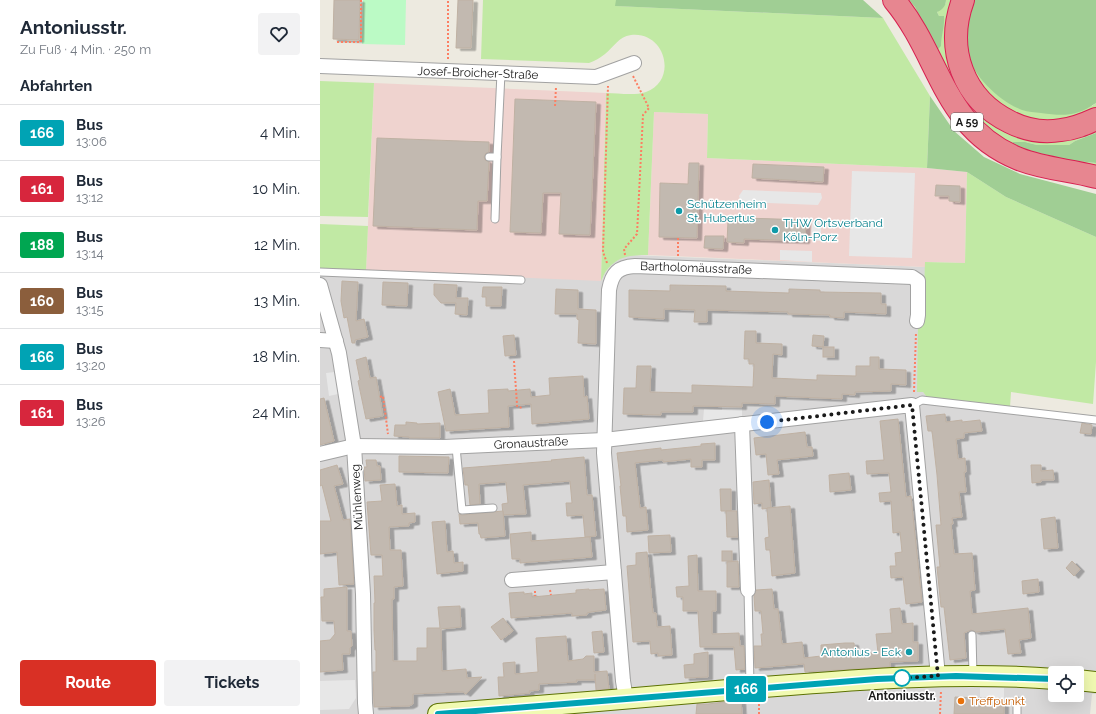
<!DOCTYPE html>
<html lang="de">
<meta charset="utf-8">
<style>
:root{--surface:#fff;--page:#f2f2f3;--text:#1f2937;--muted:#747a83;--line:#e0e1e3;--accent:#d93025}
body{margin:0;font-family:Raleway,sans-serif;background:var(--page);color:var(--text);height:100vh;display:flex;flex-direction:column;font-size:15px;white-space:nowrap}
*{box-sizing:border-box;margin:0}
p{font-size:13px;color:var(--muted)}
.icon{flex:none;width:22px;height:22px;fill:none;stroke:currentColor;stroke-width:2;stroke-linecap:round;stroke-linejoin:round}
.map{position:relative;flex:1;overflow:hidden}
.drawer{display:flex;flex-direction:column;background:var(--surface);width:320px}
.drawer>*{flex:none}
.badge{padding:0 8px;border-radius:3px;font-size:14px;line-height:26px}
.buttons{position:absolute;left:728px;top:666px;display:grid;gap:8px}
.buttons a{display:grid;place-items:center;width:36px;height:36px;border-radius:4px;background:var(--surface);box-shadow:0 4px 16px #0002;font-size:20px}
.you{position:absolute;width:20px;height:20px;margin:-10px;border:3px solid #fff;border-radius:50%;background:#1a73e8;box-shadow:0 0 0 6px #1a73e833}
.map>.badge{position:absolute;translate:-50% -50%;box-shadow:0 0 0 2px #fff}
h2{padding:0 20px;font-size:15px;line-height:36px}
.round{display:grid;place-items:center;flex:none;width:42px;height:42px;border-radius:4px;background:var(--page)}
.headline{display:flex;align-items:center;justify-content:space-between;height:68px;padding:0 20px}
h1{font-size:19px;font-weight:700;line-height:30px}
.primary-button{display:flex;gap:8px;margin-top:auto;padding:8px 20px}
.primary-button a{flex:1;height:46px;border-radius:4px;background:var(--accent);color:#fff;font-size:16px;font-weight:700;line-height:46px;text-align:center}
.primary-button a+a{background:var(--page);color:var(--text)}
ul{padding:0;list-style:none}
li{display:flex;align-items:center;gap:12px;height:56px;padding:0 20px;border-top:1px solid var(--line)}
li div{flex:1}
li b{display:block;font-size:15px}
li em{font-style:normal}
li .badge{min-width:44px;font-weight:700;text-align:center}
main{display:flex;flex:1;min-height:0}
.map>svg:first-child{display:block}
</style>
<main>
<section class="drawer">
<div class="headline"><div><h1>Antoniusstr.</h1><p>Zu Fuß · 4 Min. · 250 m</p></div><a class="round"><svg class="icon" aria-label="heart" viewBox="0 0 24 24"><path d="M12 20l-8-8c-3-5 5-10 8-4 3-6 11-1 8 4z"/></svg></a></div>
<h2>Abfahrten</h2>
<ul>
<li><span class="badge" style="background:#00a3b4;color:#fff">166</span><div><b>Bus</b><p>13:06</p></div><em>4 Min.</em></li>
<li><span class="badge" style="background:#d7263d;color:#fff">161</span><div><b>Bus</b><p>13:12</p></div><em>10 Min.</em></li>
<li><span class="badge" style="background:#00a651;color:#fff">188</span><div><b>Bus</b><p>13:14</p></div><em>12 Min.</em></li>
<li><span class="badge" style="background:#8b5e3c;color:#fff">160</span><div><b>Bus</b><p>13:15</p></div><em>13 Min.</em></li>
<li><span class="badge" style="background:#00a3b4;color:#fff">166</span><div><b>Bus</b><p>13:20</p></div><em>18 Min.</em></li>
<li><span class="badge" style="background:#d7263d;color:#fff">161</span><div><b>Bus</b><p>13:26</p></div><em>24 Min.</em></li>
</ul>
<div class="primary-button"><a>Route</a><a>Tickets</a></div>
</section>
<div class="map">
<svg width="776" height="714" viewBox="0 0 776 714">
<defs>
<filter id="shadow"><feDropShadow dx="4.5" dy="2.5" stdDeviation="0" flood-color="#0004"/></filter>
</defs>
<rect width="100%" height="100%" fill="#edeae0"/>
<path fill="#d9d8d8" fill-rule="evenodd" d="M311 255 605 267 603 392 608 397 776 417V694H772L770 714H0V269L282 280 284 274 293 263 303 257ZM735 673H757V695H735Z"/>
<g fill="#efd3cf">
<path d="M54 83 286 93 281 281 46 271Z"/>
<path d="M334 112 388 114 387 158 607 168 647 172 645 263 606 262 605 267 328 255Z"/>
</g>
<g fill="#c1e9a4">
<path d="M163 0H296V6L563 18 610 96 607 168 387 158 388 114 334 112 328 255C311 255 298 256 287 270 284 273 283 278 281 281L286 93C298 93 314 96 326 92 358 81 346 31 311 35 298 37 294 47 285 54 280 58 275 61 269 63L161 59Z"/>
<path d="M580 0H589L595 7 610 39 621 46V38L624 20 619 16 617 12 626 3V0H632L625 34 628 59 633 75 642 94 657 112 671 123 682 130H776V133L755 141 749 145H717L705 142 747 160 776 163V172L723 161 659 128Z"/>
<path d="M649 0 772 106 776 103V113L754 123 692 118 648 72Z"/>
<path d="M0 81 54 83 48 217 0 216Z"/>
<path d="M647 172 686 197 776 237V362L773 404 691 392 690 407 607 397 603 392H597L598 326 603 320 605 262 645 263Z"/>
<path d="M0 224 48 226 46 271 0 269Z"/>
</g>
<g fill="#a0ce94">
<path d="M296 0H543L563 18 295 6Z"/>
<path d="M589 0H626C626 6 622 10 617 12L619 16H624C625 26 621 36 621 46L618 49 615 48 595 7Z"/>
<path d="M653 0H776V103C756 117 743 116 721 113 715 112 708 112 702 110 681 102 653 77 648 54 643 36 648 17 653 0Z"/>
<path d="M610 96 634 131 664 157 700 174 776 194V237L686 197 647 172 607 168Z"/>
<path d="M776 133V163C749 160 716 159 692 145L693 142H705L717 145H749L755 141Z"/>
</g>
<path fill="#bbfac5" d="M43 0H86L85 45 42 44Z"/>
<g fill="#e7e7e7">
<path d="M532 171 595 173 592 258 529 256Z"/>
<path d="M423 190 501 193 502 198 498 205 421 202 419 196Z"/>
<path d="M492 222H501V241L491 240Z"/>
<path d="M460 250 492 251V262L460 260Z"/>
<path d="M15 372 18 394 9 396 6 373Z"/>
<path d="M402 407 422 408V417L383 421 384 409 402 410Z"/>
<path d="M35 680 36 698 29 709 0 710V681Z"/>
<path d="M660 688H684V698L660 697Z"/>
</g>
<g fill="#c2b9b0" stroke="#bfb1a3" filter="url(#shadow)">
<path d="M14 0H40L39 40 13 39Z"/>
<path d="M138 0H153L151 48H136Z"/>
<path d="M195 99 276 102 270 235 239 234 241 193H223L221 233 190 232Z"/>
<path d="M57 138 169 142V152L166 153 164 157 165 160 169 162 167 201H158L157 230 53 226Z"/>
<path d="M369 163H379L377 238 339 237 340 183 368 184Z"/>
<path d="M433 164 504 167 503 182 432 178Z"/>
<path d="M616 185 640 186V202L629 201V196H615Z"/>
<path d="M425 218 486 220 485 241 424 239V243L407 242 408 221H424Z"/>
<path d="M385 236H404L403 249 384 248Z"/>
<path d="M22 281 38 282 36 321 44 319 48 337 35 340V343H32L27 317 24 318 21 301Z"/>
<path d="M63 282 88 283 87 306 62 305Z"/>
<path d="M114 284 137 285 136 298H148L147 315 135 314 136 303H121L114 295Z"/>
<path d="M350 285 406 286V291L469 293V289L500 290V292L561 293V304H566V314L524 312V318L510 317V315L468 314V312L387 310V322H374L375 310 344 309V319L309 317V290L350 291Z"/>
<path d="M163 287H182L181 306H166V297H162Z"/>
<path d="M236 289 258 290V309L276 310V344L258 343 259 320 257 319V314H235Z"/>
<path d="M425 331H436V343L462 344V355L453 354 452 378 497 380V375L536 376V366H550V357H559V369L586 370V385L571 384V391L535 392V395L522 394V399L455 396V404L422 403V407L373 406V412H341V415L303 414 304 388H316L317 366H331L330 392 372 393V385L433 387 434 364H429V359H424Z"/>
<path d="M194 335 196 355 185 356 183 336Z"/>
<path d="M493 335 504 336 503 347 492 346Z"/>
<rect x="503" y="347" width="11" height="10"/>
<path d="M46 357 50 378 56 377 63 416 46 419 38 381 40 380 36 360Z"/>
<path d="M263 376 264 397 267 396 269 419 212 424 211 404 188 406 189 427 126 431 118 392 130 389 135 415 169 413 168 390 188 389V391L210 389 211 397 230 395 229 378Z"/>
<path d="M4 398 14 441 0 445V399Z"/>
<path d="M625 414 626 422 642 420V422L660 420 662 431 644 433V438L636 439 638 459 645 458 646 472H644L646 492H639L642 517 632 518 633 524H631L634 554 652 553 655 590 650 591 652 614 708 608 711 638 699 640 701 653 688 654 685 629 656 632 651 630 644 633 646 658 630 660 624 607H621L617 567H620L616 525H621L617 475 612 431H608L606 416Z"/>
<path d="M578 419 586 497 591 496 602 602 586 604 583 577 571 578 570 566H576L575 553 582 552 580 532 573 533 571 501 560 502 559 493 571 492 569 473 547 474 546 461 564 460 560 421Z"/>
<path d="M86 422 97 423V424L120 423V438H89V437L74 436 75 425H86Z"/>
<path d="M762 423 772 425 771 434 760 433Z"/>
<path d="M485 432 487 447H492L493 456 457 460 459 474 448 475 446 454 436 455 434 438Z"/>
<path d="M395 443V460H382V467H371V459L343 462V460L315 463 320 508 326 507 328 530 307 532 306 516H303L300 486H301L297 453 341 448V450L381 446V444Z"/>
<path d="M79 456 129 457 128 473 79 472Z"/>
<path d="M264 457 267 495H272L276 536 265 537 263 515 247 516 246 503H252L250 481 203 485 206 514 183 515 182 504 188 503 186 482 159 484 160 504 150 505 148 485H145L143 468 232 461 231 460Z"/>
<path d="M46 460H56L57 466H60L61 480 45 481 44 467H47Z"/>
<path d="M17 465 23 484 14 486 23 520 30 519 34 584 19 585 17 552 0 554V521H11L2 485 0 486V470Z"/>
<path d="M711 465H721V471L733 470 734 480H721V482L712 483Z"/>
<path d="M529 473 531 490 510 492 509 475Z"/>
<path d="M449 480 451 508 442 509V503L434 504 433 482Z"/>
<path d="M75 484 77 506 82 505V514L95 513V522L89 523V526L69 527 70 550H81L83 586 74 587V599H72L73 661H97V648H107V628H120L118 607 140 606 141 627 121 629 122 671 146 669 147 678 162 677 146 694 143 692H137L93 694V704L89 706 54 707 53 672H56V650H55L54 630V603H55L54 576H63L62 555H51L47 502 62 501 60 485Z"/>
<path d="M400 489H411V511H401Z"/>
<path d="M470 506 475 573 452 576 450 550H446L445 538 449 537 447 508Z"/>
<path d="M183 511 185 536 161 538 160 534H159L158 523 140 524 139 514 142 515Z"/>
<path d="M406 511H417L418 537H407Z"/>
<path d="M735 517 738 548 724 549 721 519Z"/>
<path d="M125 521 127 552 133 551 134 563 143 562V571L117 574 112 522Z"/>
<path d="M211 532V541L270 537 272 557 200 563V559H192L190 534Z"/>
<path d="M350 535 351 552 329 553 328 536Z"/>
<rect x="402" y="551" width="10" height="10"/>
<path d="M327 552 333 613H336L337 627 350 626 352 655 338 656V653L331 654 330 641 313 642 307 566 316 565V553Z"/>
<path d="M377 555 378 591H396V611H392V634L419 633 420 646H424L425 669 416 670 414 647H380L378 611H363V597H357L356 587 369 586 368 556Z"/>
<path d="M418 561 419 587H407V562Z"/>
<path d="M752 561 760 569 754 576 746 568Z"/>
<path d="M718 579 719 592 703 594 702 581Z"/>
<path d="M27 587V631H31L32 646 30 648V654H22L23 670 0 672V641L10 640 15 634 14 621H2L1 597H4V589Z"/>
<path d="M269 589V590L284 589 286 610 271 612 267 613V615L252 616V613L191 618 189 593 204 592V594L212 593V597L256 593V590Z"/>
<path d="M452 589 454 609H458L462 644 482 642 484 658 501 656V645L525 643H534L535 654 558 653 556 634 572 633 570 609 580 608 582 624 593 623V642H598V661L570 662V667L485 672 484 664 435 668 434 646H442L441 634H443L441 611H435L434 596 436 590Z"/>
<path d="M183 618 193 631 181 640 171 627Z"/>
<path d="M282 631 284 652 274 653 272 632Z"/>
<path d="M246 636 248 661 263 659 266 656H274V672L287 671 289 689 276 690 275 674V680H256L257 682 219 684V690L209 691 210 693 179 696 178 677H184L183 663 195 662V674L218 672 216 638Z"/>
<path d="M388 652V677L365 678 364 665 374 664V654Z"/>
<path d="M635 697 684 699V714H634Z"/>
<path d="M421 700 422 714H376L377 704H388Z"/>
</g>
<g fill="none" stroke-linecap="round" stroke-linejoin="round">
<g stroke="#a2a2a2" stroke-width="9">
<g id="service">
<path d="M169 157H177L181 73"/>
<path d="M175 219 177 157"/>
<path d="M0 272 201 280"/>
<path d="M592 405 602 400 776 420"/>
<path d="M136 447 142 510 173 508"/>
<path d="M428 590 430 686"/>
<path d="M652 635 653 675"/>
<path d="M697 714V701"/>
</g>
</g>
<g stroke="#a2a2a2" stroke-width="16">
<g id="minor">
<path d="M0 66 276 77 314 63"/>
<path d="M0 285 19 353 34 446 43 594 45 703 46 714"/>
<path d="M0 340 16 341"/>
<path d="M422 424 428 590"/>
<path d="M0 454 34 446 124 447 284 440 592 405 618 676"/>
<path d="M192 580 294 572"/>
<path d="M306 699 303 681 284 453 289 290C292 273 298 267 315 266L592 277 598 281V315L597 321"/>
</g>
</g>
<g stroke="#5d7203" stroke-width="22">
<g id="secondary">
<path d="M757 680 776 682"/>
<path d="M118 714C222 706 327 697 431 688 532 680 634 671 735 679"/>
</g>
</g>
<g stroke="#d82051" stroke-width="24">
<g id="motorway">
<path d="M574 0C621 56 622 128 699 159 724 169 751 170 776 177"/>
<path d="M643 0C625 49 643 99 690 122 706 130 724 133 741 130 754 129 765 124 776 119"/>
</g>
</g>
<g stroke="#fc7f63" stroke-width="2" stroke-dasharray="2 2" stroke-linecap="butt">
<path d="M17 42H41V0"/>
<path d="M128 59V0"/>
<path d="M235 106 236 87"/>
<path d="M305 255 304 249 317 234 323 115 329 108 313 76"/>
<path d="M358 256V238"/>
<path d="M287 263 283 252 288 86"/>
<path d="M194 361 197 404V406L202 408"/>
<path d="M594 392 596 333"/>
<path d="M60 397 63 396 68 434"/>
<path d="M230 590 231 595"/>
<path d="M215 591V596"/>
<path d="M439 714V703"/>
<path d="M620 714 621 691"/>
</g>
<use href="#service" stroke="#fff" stroke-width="7"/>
<use href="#minor" stroke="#fff" stroke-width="14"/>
<use href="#secondary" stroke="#f1fab2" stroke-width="20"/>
<use href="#motorway" stroke="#e78690" stroke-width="22"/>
</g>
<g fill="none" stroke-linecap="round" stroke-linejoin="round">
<g stroke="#fff" stroke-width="9">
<path id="line" d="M118 714 557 679 636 676 735 679"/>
</g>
<use href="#line" stroke="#00a3b4" stroke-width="6"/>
<path stroke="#1b1b1b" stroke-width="4" stroke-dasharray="0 7.2" d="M447 422 592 405 618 676 582 678"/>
</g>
<g fill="#0f9aa8" stroke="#fff" stroke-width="1.5">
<circle cx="359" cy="211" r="4"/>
<circle cx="455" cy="230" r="4"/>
<circle cx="589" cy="652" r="4"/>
</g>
<circle fill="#fff" stroke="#00a3b4" stroke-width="2" cx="582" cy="678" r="8"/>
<circle fill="#e8710a" stroke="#fff" stroke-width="1.5" cx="641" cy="701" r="4"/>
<g text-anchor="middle" stroke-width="3" stroke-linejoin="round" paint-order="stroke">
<rect fill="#fff" stroke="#5f5f5f" stroke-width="1" x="631" y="113" width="32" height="18" rx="3"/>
<g font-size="11" font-weight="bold" fill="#1b1b1b">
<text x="647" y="126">A 59</text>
</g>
<g font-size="12" fill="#1b1b1b" stroke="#fff">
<text transform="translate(158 73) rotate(2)" y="4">Josef-Broicher-Straße</text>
<text transform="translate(376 268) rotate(2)" y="4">Bartholomäusstraße</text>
<text transform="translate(211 443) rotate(-3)" y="4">Gronaustraße</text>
<text transform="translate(37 497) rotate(-93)" y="4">Mühlenweg</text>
</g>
<g font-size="12" fill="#0d838f" stroke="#fff" text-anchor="start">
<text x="367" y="208">Schützenheim<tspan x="367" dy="14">St. Hubertus</tspan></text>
<text x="463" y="227">THW Ortsverband<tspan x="463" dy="14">Köln-Porz</tspan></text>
<text x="581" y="656" text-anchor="end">Antonius - Eck</text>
</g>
<g font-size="12" font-weight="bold" fill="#1b1b1b" stroke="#fff">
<text x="582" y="700">Antoniusstr.</text>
</g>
<g font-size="12" fill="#c56008" stroke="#fff" text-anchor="start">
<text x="649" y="705">Treffpunkt</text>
</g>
</g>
</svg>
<div class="buttons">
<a><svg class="icon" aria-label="locate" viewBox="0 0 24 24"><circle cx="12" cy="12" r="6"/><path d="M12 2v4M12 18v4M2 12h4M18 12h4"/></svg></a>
</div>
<div class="you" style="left:447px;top:422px"></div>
<b class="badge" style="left:426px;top:689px;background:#00a3b4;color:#fff">166</b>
</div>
</main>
